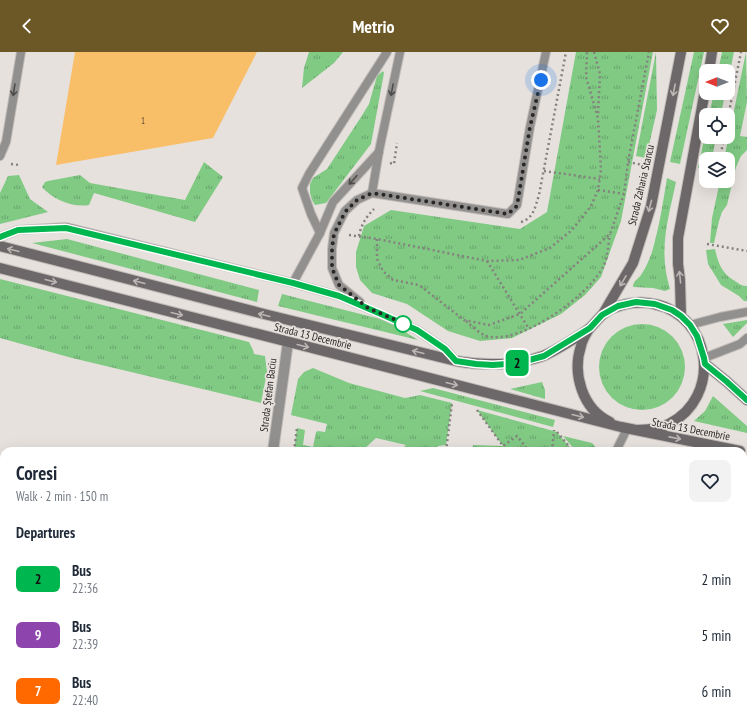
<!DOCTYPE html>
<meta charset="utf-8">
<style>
:root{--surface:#fff;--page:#f2f2f3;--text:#1f2937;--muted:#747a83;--accent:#6c5827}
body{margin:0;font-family:"PT Sans Narrow",sans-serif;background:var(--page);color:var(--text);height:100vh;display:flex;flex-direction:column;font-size:15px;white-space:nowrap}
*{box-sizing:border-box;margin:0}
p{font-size:13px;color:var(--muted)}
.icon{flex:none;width:22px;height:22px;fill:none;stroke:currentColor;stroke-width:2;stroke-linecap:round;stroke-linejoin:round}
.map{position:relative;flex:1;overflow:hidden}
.details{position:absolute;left:0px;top:395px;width:747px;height:280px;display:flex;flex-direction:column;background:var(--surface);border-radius:12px 12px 0 0;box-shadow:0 4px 16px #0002}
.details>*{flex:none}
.badge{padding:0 8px;border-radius:6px;font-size:14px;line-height:26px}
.needle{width:26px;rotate:270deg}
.fabs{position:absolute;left:699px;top:12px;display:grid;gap:8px}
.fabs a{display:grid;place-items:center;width:36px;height:36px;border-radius:8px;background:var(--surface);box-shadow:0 4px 16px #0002;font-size:20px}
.you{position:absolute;width:20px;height:20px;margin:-10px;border:3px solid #fff;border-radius:50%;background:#1a73e8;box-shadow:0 0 0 6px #1a73e833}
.map>.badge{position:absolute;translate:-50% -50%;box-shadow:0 0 0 2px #fff}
h2{padding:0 16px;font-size:15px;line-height:36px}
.round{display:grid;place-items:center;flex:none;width:42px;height:42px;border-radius:8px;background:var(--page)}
.head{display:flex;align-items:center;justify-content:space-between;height:68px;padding:0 16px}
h1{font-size:19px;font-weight:700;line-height:30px}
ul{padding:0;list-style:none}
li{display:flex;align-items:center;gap:12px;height:56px;padding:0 16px}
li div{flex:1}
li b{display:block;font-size:15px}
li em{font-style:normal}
li .badge{min-width:44px;font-weight:700;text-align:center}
header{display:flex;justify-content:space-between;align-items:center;height:52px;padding:0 16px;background:var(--accent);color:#fff;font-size:18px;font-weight:700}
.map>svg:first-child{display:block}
</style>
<header><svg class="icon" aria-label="back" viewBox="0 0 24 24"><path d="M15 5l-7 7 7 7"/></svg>Metrio<svg class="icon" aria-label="heart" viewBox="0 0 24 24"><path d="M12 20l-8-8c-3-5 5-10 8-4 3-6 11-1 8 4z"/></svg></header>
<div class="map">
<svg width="747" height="675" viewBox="0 0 747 675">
<defs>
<pattern id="grass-tufts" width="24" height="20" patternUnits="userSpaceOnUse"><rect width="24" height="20" fill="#80ca84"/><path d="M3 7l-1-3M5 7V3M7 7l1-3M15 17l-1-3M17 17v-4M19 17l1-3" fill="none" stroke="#69a46c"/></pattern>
</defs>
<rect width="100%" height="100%" fill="#e7e1dd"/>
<g fill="url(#grass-tufts)">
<path d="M309 0H343L334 11 302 36 304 16Z"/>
<path d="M576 0H653L621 169 601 225 585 243 561 262 512 286 480 289 448 279 407 252 372 241 360 228 356 215V200L364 174 391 158 520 177 547 160Z"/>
<path d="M656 0 657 58 646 106 636 104Z"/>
<path d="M694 0H704L680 112 670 110Z"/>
<path d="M722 0H734L728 29V19H718Z"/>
<path d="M746 0 747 50 740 84 747 85V98L741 104 736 115 727 153 722 160 719 169 714 191H710L712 166 720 129H728V107H724Z"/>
<path d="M383 19 384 21 371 92 326 151 315 153 312 148 310 141V132L313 126 327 117 361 65 369 52 377 24Z"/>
<path d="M714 41H725L721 63H709Z"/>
<path d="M706 78V85H716L712 107H706V118L698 116Z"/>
<path d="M204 110 223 125 195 170 94 141 89 153C73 156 52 147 42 135L45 130 48 129 80 123 90 131 185 148Z"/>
<path d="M19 123 30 147 48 160 0 172V141L8 124Z"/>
<path d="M667 126 676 130C668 168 658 198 670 237L665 239 653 236 633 235C633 229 638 227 641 223 646 216 649 208 652 200 659 176 663 151 667 126Z"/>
<path d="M67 187 259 238 257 250 32 191Z"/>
<path d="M715 197C718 211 722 222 735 229 739 232 742 234 747 234V249H744L739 244 721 233 708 212 706 198Z"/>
<path d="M0 227 249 290 253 298 254 302 265 304 267 320 261 351 72 306 0 286Z"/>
<path d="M282 242 388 269 418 288 278 254Z"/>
<path d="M747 268V271L733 285 723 272Z"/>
<circle cx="642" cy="315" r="43"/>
<path d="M313 316 349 331 405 346 420 343 452 351 446 393 438 394V399H428L422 396 420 399H399L406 393 376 386 362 399H355L354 398 349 399 345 395 339 399 334 396 329 399 324 395 320 399 317 396 313 399H294L297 376 305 378 303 393 313 395 316 380 318 379 325 380 327 372 291 363 298 327 304 320Z"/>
<path d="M542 330 545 338V347L510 337Z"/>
<path d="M433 336 555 368 553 375 420 339Z"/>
<path d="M713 344 747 374V381L694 369 705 359Z"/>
<path d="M477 358 557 380 573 399H472L473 393 503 394Z"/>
<path d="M563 384 592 391 599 399H576Z"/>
</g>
<path fill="#f9be68" d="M75 0H257L213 86 56 113Z"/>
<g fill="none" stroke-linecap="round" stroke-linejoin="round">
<g stroke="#c1bcb8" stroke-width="10">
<g id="lane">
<path d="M400 0 379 99 372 141 508 162 517 153 530 75 546 0"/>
<path d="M0 104 6 90 21 0"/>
<path d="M320 181 311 162 302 136 309 122 387 0"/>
<path d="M0 185 18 178 66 175 293 231 339 244 417 278 445 297 456 309"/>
<path d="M293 231 320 181 333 150 379 100"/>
<path d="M360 250 339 233 332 216V197L334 181 345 159 357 148 372 141"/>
<path d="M690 273 720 265 747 260"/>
<path d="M704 306 740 292 747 286"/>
<path d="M616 399 627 377"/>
<path d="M743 453H747"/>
<path d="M414 675 415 671"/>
<path d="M458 675V671"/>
</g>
</g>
<g stroke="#c1bcb8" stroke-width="12">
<g id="street">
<path d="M273 399 288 290"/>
<path d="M238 675V671"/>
</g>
</g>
<g stroke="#c1bcb8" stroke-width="12">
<g id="secondary">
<path d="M709 19 712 0"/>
<path d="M0 194 264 262 456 309C486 314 514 314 543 304 553 300 581 283 590 276 594 272 598 267 602 263 616 252 637 248 654 252 713 264 722 345 669 372 659 377 648 378 637 378"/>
<path d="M0 216 621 375 740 399"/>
<path d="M603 262 633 211 651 154 681 0"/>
<path d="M681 264 680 228 678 212V186L706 33"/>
<path d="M589 277C586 282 582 288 581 294 572 321 582 357 610 370"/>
<path d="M705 312 726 329 747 348"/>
</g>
</g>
<g stroke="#85817e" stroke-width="2.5" stroke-dasharray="2 3" stroke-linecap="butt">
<path d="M594 0 600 22 598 62"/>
<path d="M728 65 741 0"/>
<path d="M720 107 724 85"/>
<path d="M628 110 643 113"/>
<path d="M390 111 394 112 397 91"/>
<path d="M11 112 19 113"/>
<path d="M544 119 600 127"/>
<path d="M713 129H715"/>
<path d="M598 138 624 142"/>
<path d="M521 170C534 166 535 155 539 143L566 0"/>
<path d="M349 183 377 187 487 209 519 208 550 196 572 178 591 154 598 138 601 118 598 66 586 25 587 0"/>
<path d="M359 184C361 173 366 165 374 157"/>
<path d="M377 187V207L383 219 393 228 419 233 464 268 489 273 520 262 610 182 624 142 628 110 649 0"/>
<path d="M707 192 747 199"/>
<path d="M487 209 529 277"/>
<path d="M466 269C472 274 479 281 486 284 520 294 588 244 603 215 608 206 608 192 610 182"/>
<path d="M477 358 503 394 517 384 529 399"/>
<path d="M557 380 573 399"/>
<path d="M294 399 297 376"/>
<path d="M446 399 452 351"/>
<path d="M552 399 554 378"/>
<path d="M252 672 268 675"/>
<path d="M602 675 603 671"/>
</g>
<use href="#lane" stroke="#928f8f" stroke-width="8"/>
<use href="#street" stroke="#928f8f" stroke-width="10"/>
<use href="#secondary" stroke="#6c6768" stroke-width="10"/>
</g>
<defs><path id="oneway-shaft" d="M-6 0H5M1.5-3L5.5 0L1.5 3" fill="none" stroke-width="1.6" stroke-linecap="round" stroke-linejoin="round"/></defs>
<g stroke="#4e4c4b">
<use href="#oneway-shaft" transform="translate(14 38) rotate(99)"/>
<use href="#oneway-shaft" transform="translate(392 38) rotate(101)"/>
<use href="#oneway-shaft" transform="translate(353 128) rotate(132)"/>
</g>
<g stroke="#bcb6b4">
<use href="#oneway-shaft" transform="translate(674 38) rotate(101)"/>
<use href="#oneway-shaft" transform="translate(650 154) rotate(105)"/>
<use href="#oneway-shaft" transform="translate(13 198) rotate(-166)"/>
<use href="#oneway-shaft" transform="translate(680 225) rotate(-96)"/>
<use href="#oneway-shaft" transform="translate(51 229) rotate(14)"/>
<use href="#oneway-shaft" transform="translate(623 229) rotate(120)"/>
<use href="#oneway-shaft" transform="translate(139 230) rotate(-166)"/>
<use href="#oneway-shaft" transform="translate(177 262) rotate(14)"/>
<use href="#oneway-shaft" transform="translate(264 263) rotate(-166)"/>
<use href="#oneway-shaft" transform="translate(303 294) rotate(14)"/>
<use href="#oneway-shaft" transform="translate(418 300) rotate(-166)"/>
<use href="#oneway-shaft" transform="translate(452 332) rotate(14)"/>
<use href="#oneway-shaft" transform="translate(578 364) rotate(14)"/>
<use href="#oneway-shaft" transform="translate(675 386) rotate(11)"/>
</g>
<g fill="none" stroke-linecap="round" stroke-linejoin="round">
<g stroke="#fff" stroke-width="9">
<path id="line" d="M0 185 18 178 66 176 293 231 339 244 381 262 417 278 445 297 456 309 476 312 493 313 518 311 544 304 590 276 602 263 618 254 636 250 655 252 672 258 681 264 690 273 697 284 704 306 705 312 726 329 747 348"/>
</g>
<use href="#line" stroke="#00b64f" stroke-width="6"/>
<path stroke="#2a2826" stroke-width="4" stroke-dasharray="0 7.2" d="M403 272H405L368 256 339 233 332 216V197L334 182 345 160 357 148 372 141 508 162 517 154 530 75 541 28"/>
</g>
<circle fill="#fff" stroke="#00b64f" stroke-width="2" cx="403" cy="272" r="8"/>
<g text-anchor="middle" stroke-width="3.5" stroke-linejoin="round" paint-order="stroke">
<g font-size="9" fill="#5e4e36">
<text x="143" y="72">1</text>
</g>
<g font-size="11" fill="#2a2826" stroke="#e7e1dd">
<text transform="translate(641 133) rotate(-77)" y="4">Strada Zaharia Stancu</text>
<text transform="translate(313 284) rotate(14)" y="4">Strada 13 Decembrie</text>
<text transform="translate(268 343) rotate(-83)" y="4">Strada Ștefan Baciu</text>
<text transform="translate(691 377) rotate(11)" y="4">Strada 13 Decembrie</text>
</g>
</g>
</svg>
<div class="fabs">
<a><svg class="needle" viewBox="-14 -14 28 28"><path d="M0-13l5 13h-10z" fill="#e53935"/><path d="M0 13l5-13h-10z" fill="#747a83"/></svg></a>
<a><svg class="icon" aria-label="locate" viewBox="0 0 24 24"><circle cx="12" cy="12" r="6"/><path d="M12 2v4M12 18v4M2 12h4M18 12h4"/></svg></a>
<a><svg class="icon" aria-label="layers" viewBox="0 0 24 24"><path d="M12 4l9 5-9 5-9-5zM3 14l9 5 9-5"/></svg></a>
</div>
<div class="you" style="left:541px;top:28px"></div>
<b class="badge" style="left:517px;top:311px;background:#00b64f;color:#111">2</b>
<section class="details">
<div class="head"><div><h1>Coresi</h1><p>Walk · 2 min · 150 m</p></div><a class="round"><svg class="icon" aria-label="heart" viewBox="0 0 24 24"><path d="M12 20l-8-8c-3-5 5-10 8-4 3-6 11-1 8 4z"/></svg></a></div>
<h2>Departures</h2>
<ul>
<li><span class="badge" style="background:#00b64f;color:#111">2</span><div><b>Bus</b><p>22:36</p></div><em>2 min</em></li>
<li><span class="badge" style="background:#8e44ad;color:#fff">9</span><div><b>Bus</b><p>22:39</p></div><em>5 min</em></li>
<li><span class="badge" style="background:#ff6900;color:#fff">7</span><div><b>Bus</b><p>22:40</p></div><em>6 min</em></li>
</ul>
</section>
</div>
